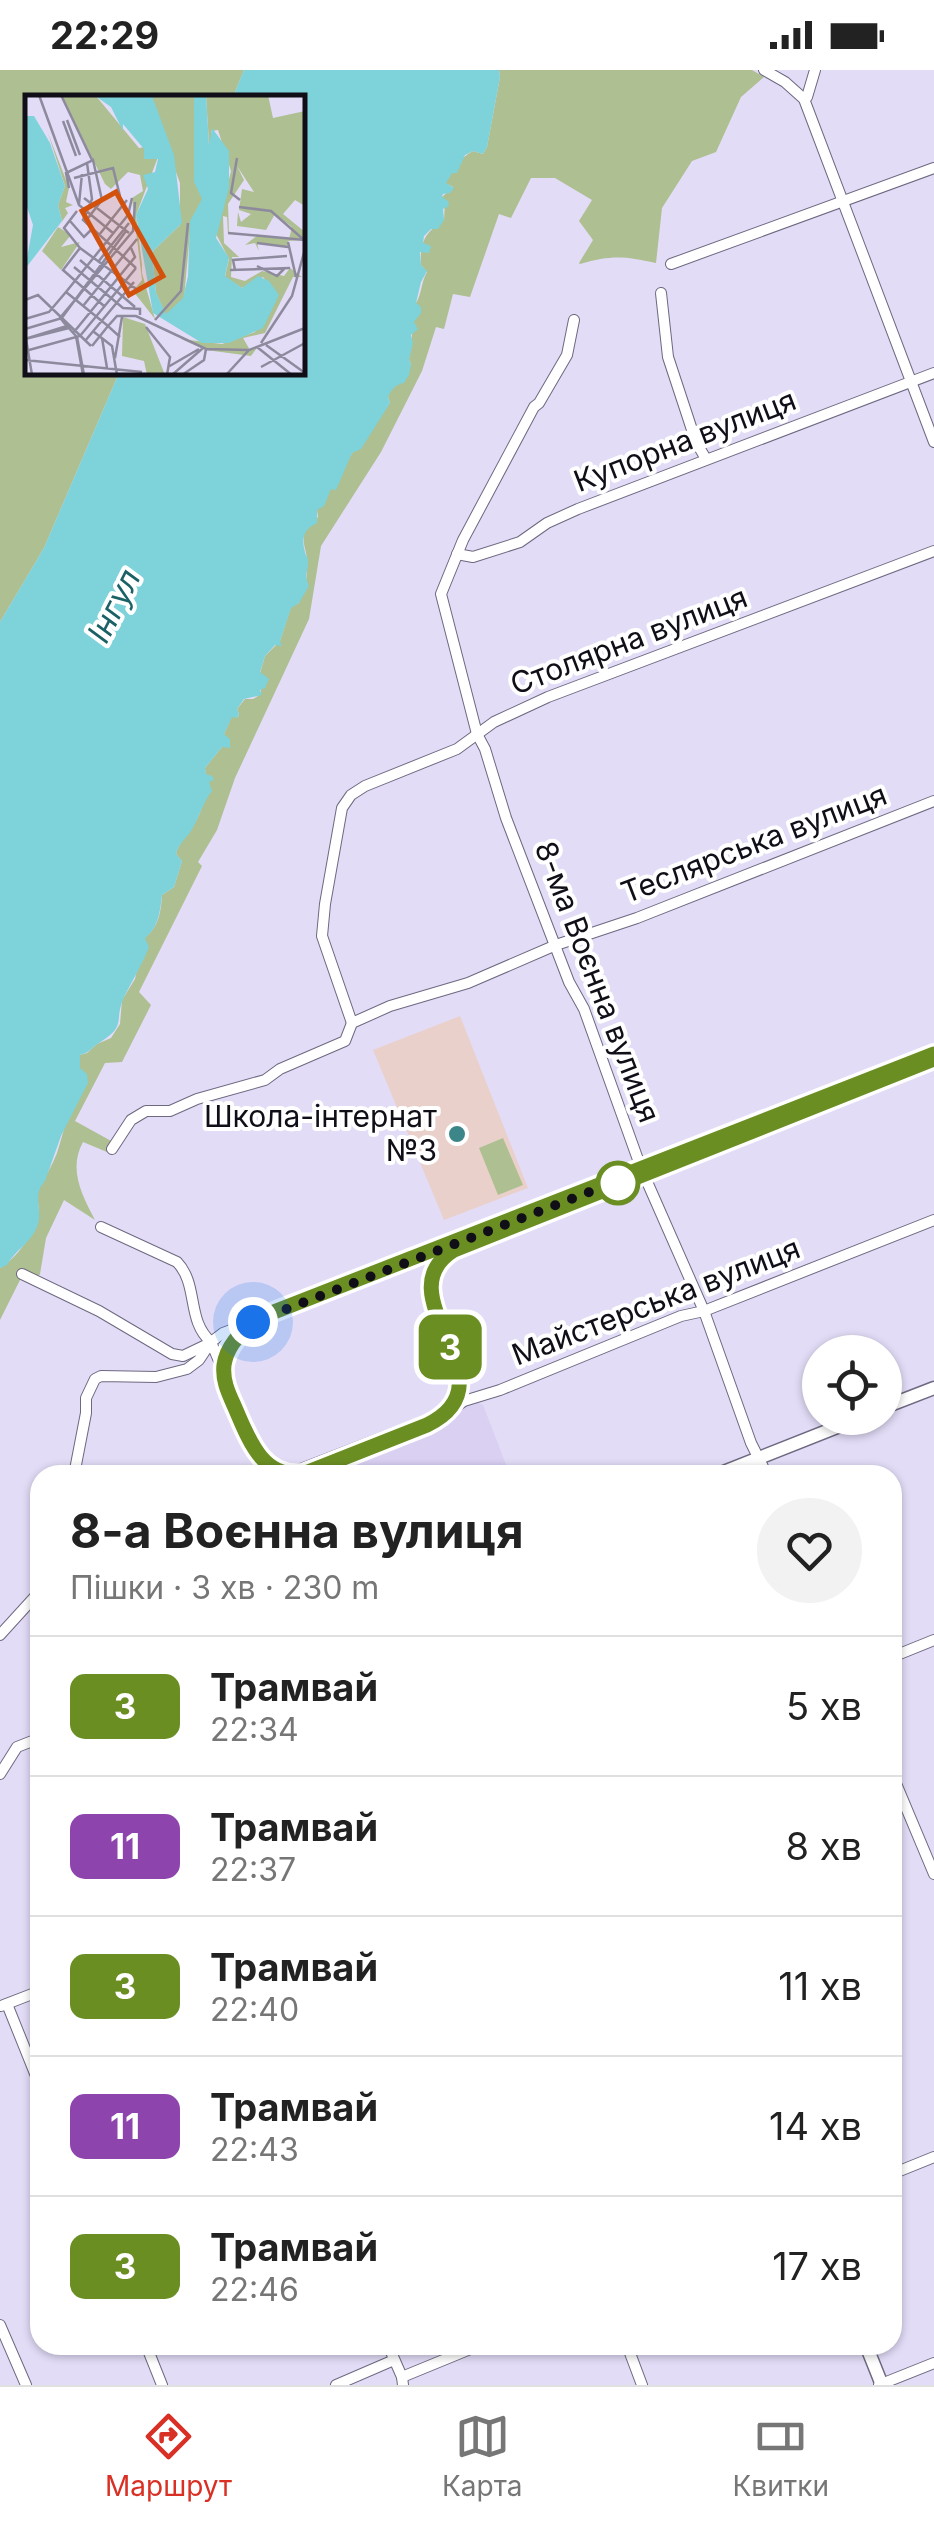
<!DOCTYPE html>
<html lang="uk">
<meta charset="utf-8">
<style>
:root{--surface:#fff;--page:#f2f2f2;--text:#222;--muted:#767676;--line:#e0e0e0;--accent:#d93025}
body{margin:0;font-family:Inter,sans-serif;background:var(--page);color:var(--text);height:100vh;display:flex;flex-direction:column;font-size:38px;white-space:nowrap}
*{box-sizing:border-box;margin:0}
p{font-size:32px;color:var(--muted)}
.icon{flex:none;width:55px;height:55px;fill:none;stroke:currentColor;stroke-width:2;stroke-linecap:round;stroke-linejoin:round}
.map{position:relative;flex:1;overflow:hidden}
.panel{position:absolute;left:30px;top:1395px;width:872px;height:890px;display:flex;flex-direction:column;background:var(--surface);border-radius:30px;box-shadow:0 2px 8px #0004}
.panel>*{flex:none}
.badge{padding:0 20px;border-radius:15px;font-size:35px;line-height:65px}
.buttons{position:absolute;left:802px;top:1265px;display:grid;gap:20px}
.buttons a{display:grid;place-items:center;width:100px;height:100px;border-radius:50%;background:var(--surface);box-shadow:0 2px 8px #0004;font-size:50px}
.you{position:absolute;width:50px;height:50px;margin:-25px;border:8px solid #fff;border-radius:50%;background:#1a73e8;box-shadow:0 0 0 15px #1a73e833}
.map>.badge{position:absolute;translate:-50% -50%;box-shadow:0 0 0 5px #fff}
.round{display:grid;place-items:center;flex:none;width:105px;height:105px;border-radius:52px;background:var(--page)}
.head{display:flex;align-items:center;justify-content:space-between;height:170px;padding:0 40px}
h1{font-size:48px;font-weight:700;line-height:75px}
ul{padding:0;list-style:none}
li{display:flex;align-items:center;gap:30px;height:140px;padding:0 40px;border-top:2px solid var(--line)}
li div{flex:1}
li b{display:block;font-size:38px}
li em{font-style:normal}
li .badge{min-width:110px;font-weight:700;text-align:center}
.status{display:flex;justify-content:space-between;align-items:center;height:70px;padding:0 50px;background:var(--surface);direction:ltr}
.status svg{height:28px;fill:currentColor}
.dock{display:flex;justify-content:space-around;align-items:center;height:140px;border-top:2px solid var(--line);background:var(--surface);font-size:28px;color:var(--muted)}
.dock a{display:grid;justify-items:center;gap:5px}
.dock .active{color:var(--accent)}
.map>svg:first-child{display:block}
</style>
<div class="status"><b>22:29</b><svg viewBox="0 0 49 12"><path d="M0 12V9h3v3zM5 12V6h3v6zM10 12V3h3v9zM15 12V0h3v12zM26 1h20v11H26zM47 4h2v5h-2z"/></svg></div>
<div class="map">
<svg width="934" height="2315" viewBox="0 0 934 2315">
<rect width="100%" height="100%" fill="#e2dcf7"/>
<path fill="#d9d0f2" d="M476 1332 483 1335 510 1405H295L466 1333Z"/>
<path fill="#ead0ca" d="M460 946 528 1118 444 1150 373 980Z"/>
<g fill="#aebf91">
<path d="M0 0H244L233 27 28 28V302L119 303 44 478 0 552Z"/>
<path d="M499 0H752L764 7 741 27 716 82 692 91 662 138 656 193C624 186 611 185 580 194L579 193 593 170 579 151 592 130 555 108H531L511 148 499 144 470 227 453 224 444 259 436 257 422 301 381 382 321 476 309 549 235 708 217 760 198 792 202 796 139 922 151 935 122 992 105 993 75 1051 113 1072 107 1082 83 1072C68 1099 82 1125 95 1150L64 1130 46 1168 40 1204 34 1213 21 1208 0 1250V1198C14 1191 40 1158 39 1142 39 1133 35 1126 39 1118 45 1107 52 1096 57 1083 66 1055 72 1026 80 998V985L87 983 97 974 111 968 120 954 122 930 135 909 144 868C159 858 161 841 162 825L174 817 182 791 176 784C179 773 183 771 189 762 204 741 208 723 205 698L222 677 224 664 232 646 238 647 239 644 237 639 245 629H253L261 624 260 603 265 586 280 571 291 537 299 533 301 526 305 522C306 517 308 490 307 488 305 476 303 477 304 462L318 447 317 440 352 383 390 333 388 327 389 323 411 294 409 290C411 271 414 253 416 233 422 224 421 212 427 202L421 195C420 171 425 163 444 150L445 131 441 128 453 117 445 113C453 102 460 87 473 81L483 84 487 77 500 7Z"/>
<path d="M503 1068 523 1115 498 1125 479 1078Z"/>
</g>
<path fill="#7ed2d9" d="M244 0H499L500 7 487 77 483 84 473 81 465 85 457 103H452L446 113 454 118 450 123 443 124 442 127 448 131 449 136 443 139 444 150 438 159H431L424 166 423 173 431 176 429 183 420 182 421 195 427 201 421 212 416 233 421 237V243L414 252 418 259 411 265 413 273 409 290 411 294 409 305 404 313C396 314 391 320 388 327L390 333 361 379 352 383 336 420 331 419 324 436 317 440V453C304 459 301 468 305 482 305 485 308 487 308 490 309 502 303 503 309 516L299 533 291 538 280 571 282 576 275 575 265 586 260 602 269 609 265 618 260 620 262 625 244 629 237 639 239 644 237 648 232 647 224 664 230 669V678L222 677 205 698 206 704 212 706 214 710 209 712 212 721C203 732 199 748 191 761 185 770 179 773 176 784L182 791 174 817 162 825C160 841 159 857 145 868L149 877C142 895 132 911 124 927 113 952 128 955 99 973 91 978 89 983 80 985V998L87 1004 88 1013 61 1066 45 1111C31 1126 44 1140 37 1157 31 1173 15 1180 7 1195L0 1198V552L44 478 119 303 302 302V28L233 27Z"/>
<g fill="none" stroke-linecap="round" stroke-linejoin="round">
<g stroke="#6e6880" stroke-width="12">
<g id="minor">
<path d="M764 0 785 12 804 29 934 372"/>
<path d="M804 29 807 27 815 0"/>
<path d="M671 194 934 98"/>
<path d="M661 223 668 287 696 372 706 389"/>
<path d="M574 250 567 285 539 333 534 337 463 470 441 524 477 664 485 679 506 748 569 912 584 939 641 1098 704 1241 751 1373 767 1405"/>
<path d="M457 484 473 487 520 472 547 453 578 439 934 303"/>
<path d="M352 953 322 866 325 834 342 738 351 725 365 716 457 679 494 652 548 627 934 481"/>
<path d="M112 1079 131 1050 146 1041H170L197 1029 265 1010 280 999 345 971 352 953 390 936 468 913 556 875 637 848 934 731"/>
<path d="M101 1157 177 1192C199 1215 186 1250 211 1272L267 1405"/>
<path d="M22 1204 99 1241 172 1284 183 1286 206 1275"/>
<path d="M74 1405 86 1343V1328L95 1309 101 1306 156 1307 187 1299 199 1290 211 1272 223 1263 427 1186 934 986"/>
<path d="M285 1405 448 1342 464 1331 500 1320 681 1246 704 1241 934 1150"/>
<path d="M0 1565 40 1521"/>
<path d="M892 1587 934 1570"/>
<path d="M0 1704 17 1677 40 1668"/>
<path d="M892 1704 934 1804"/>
<path d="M7 1934 40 2016"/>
<path d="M1 1936 40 1921"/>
<path d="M892 2104 934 2087"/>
<path d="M0 2255 26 2315"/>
<path d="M146 2275 162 2315"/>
<path d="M388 2275 402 2307 403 2315"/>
<path d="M627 2275 642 2315"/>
<path d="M402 2307 480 2275"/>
<path d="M336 2315 394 2290"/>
<path d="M879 2315 934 2293"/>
</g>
</g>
<g stroke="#6e6880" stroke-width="15">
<g id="tertiary">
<path d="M885 1337 934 1318"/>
<path d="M716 1405 860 1348"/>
<path d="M866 2275 882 2315"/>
</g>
</g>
<use href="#minor" stroke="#fff" stroke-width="10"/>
<use href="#tertiary" stroke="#fff" stroke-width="12"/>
<path stroke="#7f7b8e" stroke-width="2.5" d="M934 984 261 1247C243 1259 228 1273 225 1295 222 1312 230 1326 236 1340 249 1370 263 1409 303 1404L427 1355C518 1312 380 1227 454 1179L934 989"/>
</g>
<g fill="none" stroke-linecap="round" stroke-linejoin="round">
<g stroke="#fff" stroke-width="22">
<path id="line" d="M934 984 261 1247C243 1259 227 1274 224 1295 222 1312 230 1326 236 1340 249 1370 263 1409 303 1404L427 1355C518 1311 380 1226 454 1180L934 989"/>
</g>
<use href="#line" stroke="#6b8e23" stroke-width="15"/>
<path stroke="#100e17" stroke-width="10" stroke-dasharray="0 18" d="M253 1252 610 1114 618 1113"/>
</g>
<circle fill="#3c8588" stroke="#fff" stroke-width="4" cx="457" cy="1064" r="10"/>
<circle fill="#fff" stroke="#6b8e23" stroke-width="5" cx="618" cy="1113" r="20"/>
<g text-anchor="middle" stroke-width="8" stroke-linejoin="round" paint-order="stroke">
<g font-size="30" fill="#100e17" stroke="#fff">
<text transform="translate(685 371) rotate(-21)" y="10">Купорна вулиця</text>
<text transform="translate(629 571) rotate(-21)" y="10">Столярна вулиця</text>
<text transform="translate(754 774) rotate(-21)" y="10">Теслярська вулиця</text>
<text transform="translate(597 912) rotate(69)" y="10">8-ма Воєнна вулиця</text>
<text transform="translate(656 1232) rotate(-21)" y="10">Майстерська вулиця</text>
</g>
<g font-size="30" fill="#100e17" stroke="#fff" text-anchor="end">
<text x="437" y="1057">Школа-інтернат<tspan x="437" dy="34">№3</tspan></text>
</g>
<g font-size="32" font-style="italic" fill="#1b6166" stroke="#fff">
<text transform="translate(114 536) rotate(-63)" y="11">Інгул</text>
</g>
</g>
<g transform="translate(25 25)">
<rect width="280" height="280" fill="#e2dcf7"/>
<path d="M36 0 71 1 114 53 120 52 119 64 133 62 111 120 117 170V178L130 224 108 196 117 185 107 103 118 96 115 80 103 77 86 94 80 89ZM170 0V86L178 104 166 126 159 203 141 220 131 198 127 157 155 130V88L123 1ZM181 0H243L248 23 280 16V111L270 105 258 119 280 137V145L263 146 262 152 232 148 234 156 230 148 220 150 233 140 203 139 202 122 198 121 199 148 214 162H207L206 182 220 186 237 176 259 181 265 173 277 182H268L240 238 218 243 225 255 232 253 226 261 181 255 156 244 197 249 230 237 253 200 238 182 217 193 200 182 204 164 191 139 206 76 193 35 186 36 190 51 184 48ZM212 71 229 97 217 94 214 115 226 119 216 127 213 117 212 131 241 135 250 119 267 132 264 144 204 138 203 109 219 85ZM23 38 44 93 41 107 48 110 40 113 43 118 33 132 46 140 36 152 55 147 36 175 17 156 37 126 33 110 40 91ZM98 222 120 229 140 280H122L119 266 97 261Z" fill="#aebf91" fill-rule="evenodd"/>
<path d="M69 0 127 1 149 60 157 128 127 157 131 198 141 219 158 203 163 181 165 126 177 104 169 87V1L181 0 184 50 187 33 204 56V93L191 143 204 163 200 181 217 193 233 181 244 186 254 200 238 233 204 248H177L128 218 111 120 123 94 118 80 130 77 133 64H119V54L98 29V36L86 12ZM0 21H9L25 48 40 91 33 110 37 126 0 174 8 130 0 106Z" fill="#7ed2d9"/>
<path fill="none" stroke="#8e8a9d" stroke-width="2.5" d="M14 0 54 110 88 138M36 0 67 65M42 25 55 60M38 26 51 61M212 63 206 98 215 105M62 68 67 104 58 125 111 173M49 83 88 73 95 101M44 93 41 78 68 65 77 105 60 127M59 103 104 138M54 109 57 79M214 112 246 116 279 145M52 116 39 133 55 153 38 175 79 211M45 126 59 142 67 134M203 138 280 145M74 140 102 105M263 147 271 182M232 148 263 152M55 153 114 196M55 165 110 212M73 167 104 128M232 171 252 181 260 173M49 172 98 213 115 214V220M205 175 265 173M210 175 208 165 262 161M41 197 103 120 107 103M0 205 13 200 66 251M58 211 112 144M0 224 24 217 41 197 83 231 92 221H111L181 254 224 255M130 225 156 196 163 128M40 229 36 224 101 136 50 206M40 229 51 241 58 280M121 232 145 262 142 280M0 234 34 224 108 136 110 107M49 237 110 162 106 153M69 237 87 251 92 280M52 242 59 280M77 243 82 273M0 244 42 231M0 244 44 233M1 244 7 280M60 246 109 187M236 248 267 201 280 154M241 250 280 278M67 251 83 231 95 242M232 252 267 280M4 255 55 241 111 173M90 263 97 222M0 265 117 277M143 272 174 254M236 272 280 248M147 280 178 253M157 280 179 265 181 254M201 280 224 255 280 233"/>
<path fill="#d2520d" fill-opacity="0.15" stroke="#d2520d" stroke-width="5" d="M91 97 138 181 104 200 57 116Z"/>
<rect width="280" height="280" fill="none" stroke="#100e17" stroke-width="5"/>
</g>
</svg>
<div class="buttons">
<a><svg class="icon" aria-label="locate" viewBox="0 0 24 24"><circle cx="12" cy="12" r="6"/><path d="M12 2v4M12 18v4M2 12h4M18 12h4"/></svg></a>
</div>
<div class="you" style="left:253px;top:1252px"></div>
<b class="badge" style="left:450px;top:1277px;background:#6b8e23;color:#fff">3</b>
<section class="panel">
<div class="head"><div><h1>8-а Воєнна вулиця</h1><p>Пішки · 3 хв · 230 m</p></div><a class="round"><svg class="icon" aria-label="heart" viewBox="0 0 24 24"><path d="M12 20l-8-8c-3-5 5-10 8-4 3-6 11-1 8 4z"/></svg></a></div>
<ul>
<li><span class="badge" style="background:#6b8e23;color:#fff">3</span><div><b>Трамвай</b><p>22:34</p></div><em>5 хв</em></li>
<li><span class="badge" style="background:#8e44ad;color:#fff">11</span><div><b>Трамвай</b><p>22:37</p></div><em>8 хв</em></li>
<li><span class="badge" style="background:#6b8e23;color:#fff">3</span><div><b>Трамвай</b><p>22:40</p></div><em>11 хв</em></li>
<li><span class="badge" style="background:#8e44ad;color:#fff">11</span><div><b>Трамвай</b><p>22:43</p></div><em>14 хв</em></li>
<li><span class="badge" style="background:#6b8e23;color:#fff">3</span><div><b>Трамвай</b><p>22:46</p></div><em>17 хв</em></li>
</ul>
</section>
</div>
<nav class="dock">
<a class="active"><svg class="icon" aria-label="directions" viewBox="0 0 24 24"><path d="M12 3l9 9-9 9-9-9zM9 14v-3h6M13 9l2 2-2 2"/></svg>Маршрут</a>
<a><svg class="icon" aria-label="map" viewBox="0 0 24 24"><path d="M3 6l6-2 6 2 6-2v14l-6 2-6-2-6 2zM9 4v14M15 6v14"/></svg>Карта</a>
<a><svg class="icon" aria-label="tickets" viewBox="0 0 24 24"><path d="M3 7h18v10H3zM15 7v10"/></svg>Квитки</a>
</nav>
